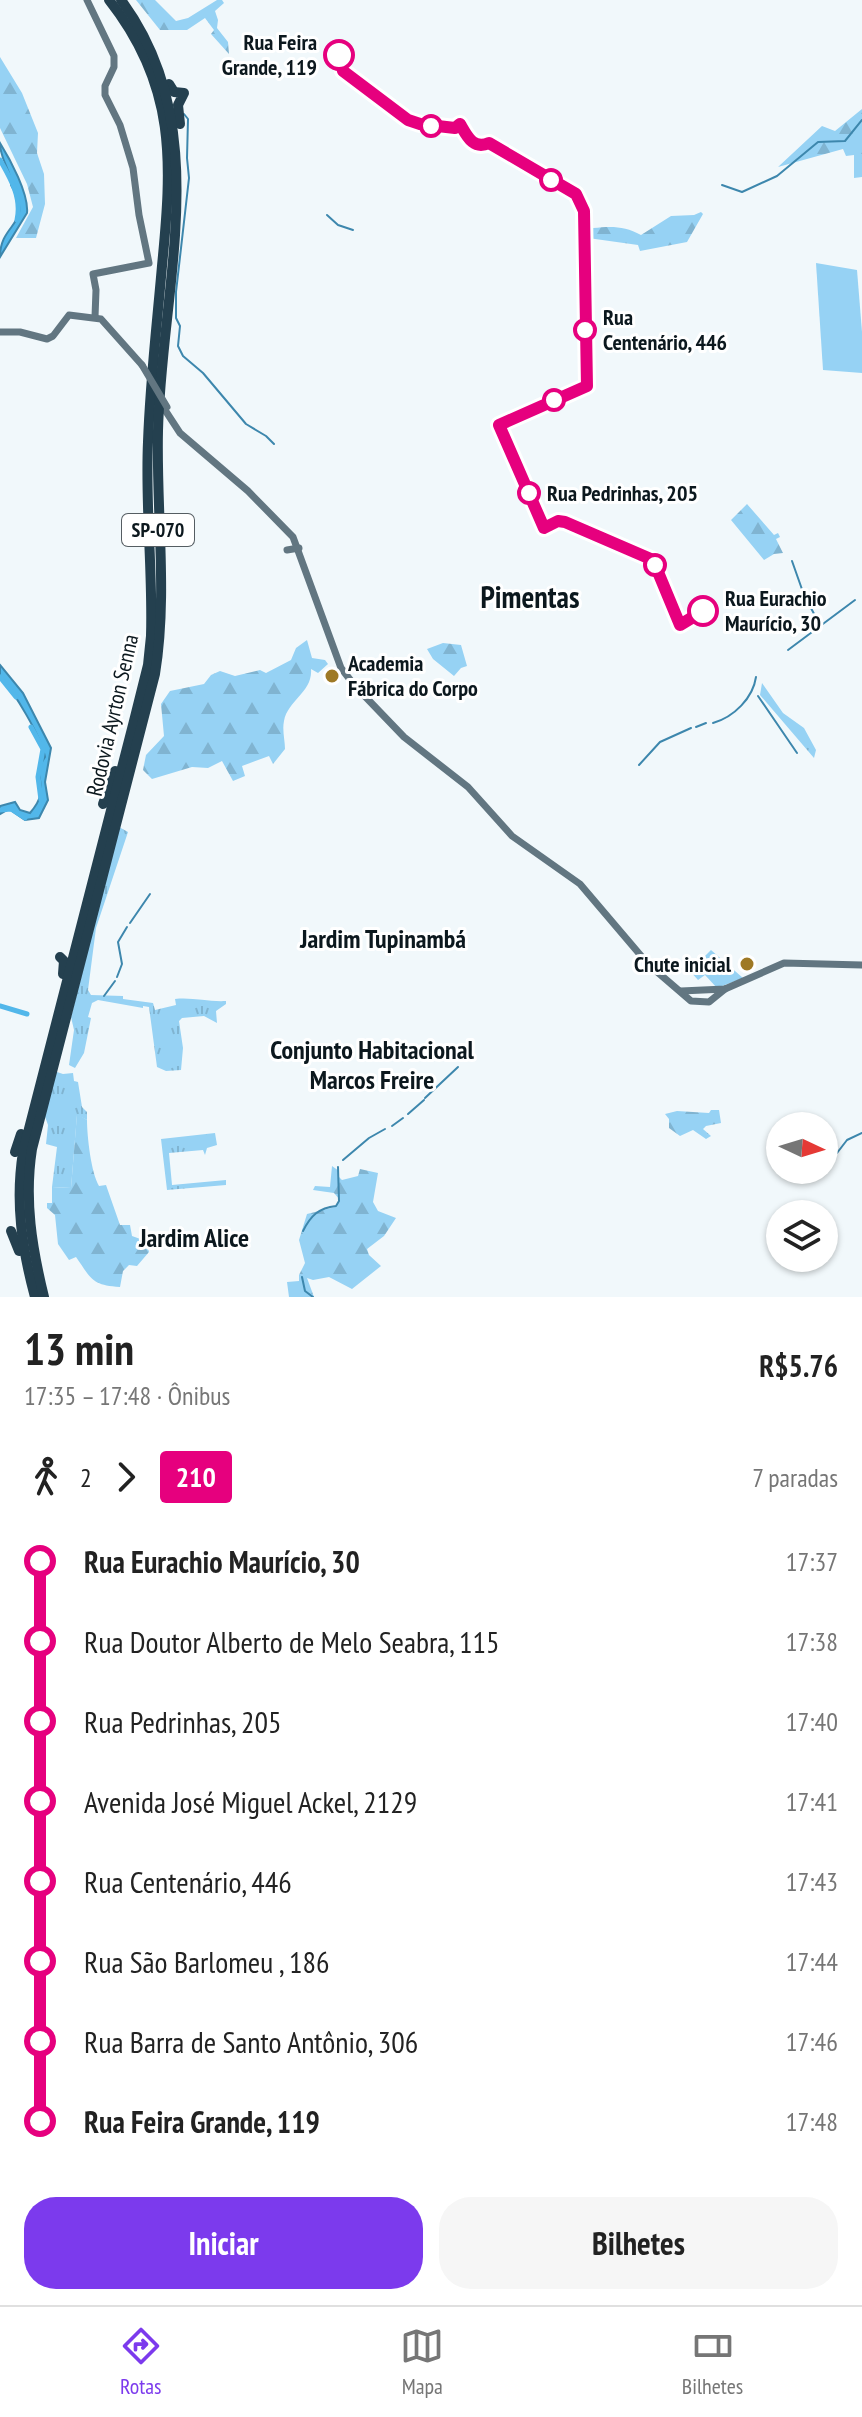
<!DOCTYPE html>
<html lang="pt">
<meta charset="utf-8">
<style>
:root{--surface:#fff;--page:#f6f6f6;--text:#222;--muted:#767676;--line:#e0e0e0;--accent:#7c3aed}
body{margin:0;font-family:"PT Sans Narrow",sans-serif;background:var(--page);color:var(--text);height:100vh;display:flex;flex-direction:column;font-size:30px;white-space:nowrap}
*{box-sizing:border-box;margin:0}
p{font-size:26px;color:var(--muted)}
.icon{flex:none;width:44px;height:44px;fill:none;stroke:currentColor;stroke-width:2;stroke-linecap:round;stroke-linejoin:round}
.map{position:relative;height:1297px;overflow:hidden}
.sheet{display:flex;flex-direction:column;background:var(--surface);flex:1}
.sheet>*{flex:none}
.badge{padding:0 16px;border-radius:6px;font-size:28px;line-height:52px}
.needle{width:52px;rotate:94deg}
.controls{position:absolute;left:766px;top:1112px;display:grid;gap:16px}
.controls a{display:grid;place-items:center;width:72px;height:72px;border-radius:50%;background:var(--surface);box-shadow:0 2px 6px #0004;font-size:40px}
.map>.badge{position:absolute;translate:-50% -50%;box-shadow:0 0 0 4px #fff}
.legs{display:flex;align-items:center;gap:12px;height:88px;padding:0 24px;font-size:26px}
.legs p{margin-inline-start:auto}
.headline{display:flex;align-items:center;justify-content:space-between;height:136px;padding:0 24px}
h1{font-size:44px;font-weight:800;line-height:60px}
.button{display:flex;gap:16px;margin-top:auto;padding:16px 24px}
.button a{flex:1;height:92px;border-radius:32px;background:var(--accent);color:#fff;font-size:32px;font-weight:800;line-height:92px;text-align:center}
.button a+a{background:var(--page);color:var(--text)}
ul{padding:0 24px;list-style:none}
li{display:flex;align-items:center;gap:28px;height:80px;font-size:30px}
li i{display:grid;place-items:center;width:12px;height:100%;margin:0 10px;background:currentColor}
li i::after{content:'';width:20px;height:20px;margin:-10px;border:6px solid;border-radius:50%;background:var(--surface)}
li p{margin-inline-start:auto}
li:first-child i{background:linear-gradient(#0000 50%,currentColor 0)}
li:last-child i{background:linear-gradient(currentColor 50%,#0000 0)}
.dock{display:flex;justify-content:space-around;align-items:center;height:112px;border-top:2px solid var(--line);background:var(--surface);font-size:22px;color:var(--muted)}
.dock a{display:grid;justify-items:center;gap:4px}
.dock .current{color:var(--accent)}
.map>svg:first-child{display:block}
</style>
<div class="map">
<svg width="862" height="1297" viewBox="0 0 862 1297">
<defs>
<pattern id="grass-tufts" width="24" height="20" patternUnits="userSpaceOnUse" patternTransform="scale(2)"><rect width="24" height="20" fill="#96d2f4"/><path d="M3 7l-1-3M5 7V3M7 7l1-3M15 17l-1-3M17 17v-4M19 17l1-3" fill="none" stroke="#80b4d1"/></pattern>
<pattern id="forest-firs" width="22" height="20" patternUnits="userSpaceOnUse" patternTransform="scale(2)"><rect width="22" height="20" fill="#96d2f4"/><path d="M5 1l3.5 6h-7zM16 11l3.5 6h-7z" fill="#80b4d1"/></pattern>
</defs>
<rect width="100%" height="100%" fill="#f1f8fb"/>
<g fill="url(#grass-tufts)">
<path d="M762 683 783 713 804 728 816 750 814 758 760 695Z"/>
<path d="M119 827 128 832 96 928 88 990 91 995 123 996V999L153 1003 155 1010 176 1005 175 999C192 997 208 1002 226 1001V1004L216 1011 217 1023 204 1016 182 1018 179 1021 183 1048 181 1070 166 1071 157 1067 149 1007 143 1006V1008L98 1000 92 1003 88 1017 91 1018 84 1053 75 1068 69 1065 74 1030 71 1017Z"/>
<path d="M54 1071 63 1074 73 1073 74 1081 78 1082 82 1107 87 1112V1120L77 1115 71 1188 52 1187 57 1147 46 1144 48 1125 43 1111Z"/>
<path d="M215 1133 217 1145 207 1148 205 1155 203 1150 169 1153 172 1185 226 1180V1185L167 1190 161 1139Z"/>
</g>
<g fill="url(#forest-firs)">
<path d="M136 0H155L176 21 188 18 217 0H222L224 3 215 11 218 20 217 28 228 42 229 54 211 34 214 30 205 18 187 30H160Z"/>
<path d="M0 57 22 93 38 133 37 153 44 174 45 204 36 238H16L33 207 27 184 0 128Z"/>
<path d="M862 109V177L854 178V155L846 156 843 149 778 167 822 126 835 131Z"/>
<path d="M701 212 703 214 687 242 640 251 638 245 588 238 593 228C612 226 625 226 641 235L671 216 694 215Z"/>
<path d="M747 504 774 535 778 533 780 537 776 539 783 553 774 554 764 560 731 520Z"/>
<path d="M307 640 312 658 325 660 328 664 318 673 311 669C313 692 288 700 284 721 282 730 285 740 285 749L273 764 269 756 242 766 245 776 233 781 222 761 208 768 192 767 152 779 143 770 146 755 164 736 161 704 170 691 204 684 211 675 220 671 235 676 260 670 266 673 291 660 296 648Z"/>
<path d="M443 643 461 645 467 666 461 668 454 676 433 659 427 649Z"/>
<path d="M711 950 743 978 717 988 705 975 698 980 690 971Z"/>
<path d="M711 1110H719L721 1123 706 1126 703 1129 711 1136 706 1139 693 1130 680 1136 669 1128V1119L665 1114 677 1111 709 1113Z"/>
<path d="M77 1114 87 1120C87 1136 91 1173 99 1186L106 1185 120 1225H130L132 1236 146 1241 149 1252 137 1266 129 1265 123 1271 120 1287C92 1285 92 1280 76 1257L69 1260 58 1244 55 1215 47 1208V1203H52V1187L71 1188Z"/>
<path d="M332 1166 339 1171V1177L342 1180 358 1176 360 1169 378 1173 373 1202 378 1211 396 1218 384 1236 367 1249 369 1255 381 1266 352 1289 329 1277 313 1280 307 1278 314 1297H289L287 1282 299 1281V1275L305 1263 299 1240 307 1214 335 1207 340 1200 334 1193 313 1190 315 1186 330 1187Z"/>
</g>
<path fill="#96d2f4" d="M816 263 857 270 862 332V373L823 370Z"/>
<g fill="#52b7ea" stroke="#3d87ad" stroke-width="2">
<path d="M0 143C10 159 29 194 27 213L0 257C0 221 35 226 11 185 12 171 0 161 0 143Z"/>
<path d="M0 665 23 693 51 748 45 782 48 800 39 818 25 820 9 809 0 814V806L15 802 20 810 30 813C54 785 29 780 45 757 41 736 14 692 0 676Z"/>
</g>
<g fill="none" stroke-linecap="round" stroke-linejoin="round">
<g stroke="#3d87ad" stroke-width="2">
<path d="M184 114 188 119 187 158 189 178 176 292V318L180 326 178 346 183 356 203 373 246 424 266 436 274 444"/>
<path d="M722 185 742 192 777 176 818 142 845 141 862 120"/>
<path d="M327 215 338 225 353 230"/>
<path d="M792 561 804 595 820 625"/>
<path d="M788 650 855 600"/>
<path d="M758 696 797 753"/>
<path d="M713 723C734 717 753 698 756 677"/>
<path d="M696 727 706 723"/>
<path d="M639 765 660 742 691 728"/>
<path d="M130 923 150 894"/>
<path d="M117 977 122 964 118 942 127 927"/>
<path d="M104 996 115 981"/>
<path d="M425 1098 458 1067"/>
<path d="M408 1114 424 1100"/>
<path d="M392 1126 403 1118"/>
<path d="M837 1153 847 1140 862 1133"/>
<path d="M343 1160 369 1138 385 1129"/>
<path d="M303 1231C311 1215 319 1208 336 1206L339 1201 338 1167"/>
<path d="M302 1277 305 1291 313 1297"/>
</g>
<g stroke="#52b7ea" stroke-width="5">
<path d="M0 160C11 179 22 198 17 220"/>
<path d="M0 677 16 697"/>
<path d="M31 727 43 749 38 777 41 800"/>
<path d="M0 810 11 809 25 818"/>
<path d="M0 1006 27 1014"/>
</g>
<g stroke="#627681" stroke-width="7">
<path d="M87 0 114 56V67L105 86V95L120 125 133 168 139 215 149 263 93 274 96 290 95 317"/>
<path d="M0 332H20L47 339 53 336 69 315 101 319 142 365"/>
<path d="M165 410 180 433 248 491 293 537 341 668 355 686 404 737 468 787 512 836 580 884 648 964 691 1001 709 1002 725 989"/>
<path d="M287 550 299 548"/>
<path d="M681 991 725 989 784 963 862 965"/>
</g>
<g stroke="#24404f" stroke-width="10">
<path d="M169 84 174 92 184 93 178 105 180 124"/>
<path d="M103 804 115 771"/>
<path d="M60 957 64 961 63 974"/>
<path d="M15 1152 21 1134"/>
<path d="M11 1231 19 1251"/>
<path d="M35 1297C22 1249 15 1202 23 1152L134 721 148 665 151 636C153 571 145 507 148 442 150 383 157 324 162 266 172 163 177 86 109 0"/>
<path d="M44 1297C32 1248 24 1200 32 1149L155 674C168 594 156 512 158 431 161 287 216 127 121 0"/>
</g>
<path stroke="#627681" stroke-width="7" d="M142 365 167 407"/>
</g>
<g fill="none" stroke-linecap="round" stroke-linejoin="round">
<g stroke="#fff" stroke-width="18">
<path id="line-1" d="M339 55 343 71 408 120 420 124 455 128 460 124C467 136 473 150 489 143L576 194 584 211 587 386 499 425 544 528 558 521 565 522 653 560 680 625 703 611"/>
</g>
<use href="#line-1" stroke="#e6007e" stroke-width="12"/>
</g>
<g fill="#fff" stroke="#e6007e" stroke-width="4">
<circle cx="339" cy="55" r="14"/>
<circle cx="431" cy="126" r="10"/>
<circle cx="551" cy="180" r="10"/>
<circle cx="585" cy="330" r="10"/>
<circle cx="554" cy="400" r="10"/>
<circle cx="529" cy="493" r="10"/>
<circle cx="655" cy="565" r="10"/>
<circle cx="703" cy="611" r="14"/>
</g>
<g fill="#9e7925" stroke="#fff" stroke-width="3">
<circle cx="332" cy="676" r="8"/>
<circle cx="747" cy="964" r="8"/>
</g>
<g text-anchor="middle" stroke-width="6" stroke-linejoin="round" paint-order="stroke">
<rect fill="#fff" stroke="#555d62" stroke-width="2" x="122" y="514" width="72" height="32" rx="6"/>
<g font-size="20" font-weight="bold" fill="#0c181e">
<text x="158" y="537">SP-070</text>
</g>
<g font-size="22" font-weight="bold" fill="#0c181e" stroke="#fff" text-anchor="start">
<text x="317" y="50" text-anchor="end">Rua Feira<tspan x="317" dy="25">Grande, 119</tspan></text>
<text x="603" y="325">Rua<tspan x="603" dy="25">Centenário, 446</tspan></text>
<text x="547" y="501">Rua Pedrinhas, 205</text>
<text x="725" y="606">Rua Eurachio<tspan x="725" dy="25">Maurício, 30</tspan></text>
</g>
<g font-size="22" font-weight="bold" fill="#0c181e" stroke="#fff" text-anchor="start">
<text x="348" y="671">Academia<tspan x="348" dy="25">Fábrica do Corpo</tspan></text>
<text x="731" y="972" text-anchor="end">Chute inicial</text>
</g>
<g font-size="22" fill="#0c181e" stroke="#fff">
<text transform="translate(112 715) rotate(-77)" y="8">Rodovia Ayrton Senna</text>
</g>
<g font-size="26" font-weight="bold" fill="#0c181e" stroke="#fff">
<text x="383" y="948">Jardim Tupinambá</text>
<text x="372" y="1059">Conjunto Habitacional<tspan x="372" dy="30">Marcos Freire</tspan></text>
<text x="194" y="1247">Jardim Alice</text>
</g>
<g font-size="30" font-weight="bold" fill="#0c181e" stroke="#fff">
<text x="530" y="608">Pimentas</text>
</g>
</g>
</svg>
<div class="controls">
<a><svg class="needle" viewBox="-14 -14 28 28"><path d="M0-13l5 13h-10z" fill="#e53935"/><path d="M0 13l5-13h-10z" fill="#767676"/></svg></a>
<a><svg class="icon" aria-label="layers" viewBox="0 0 24 24"><path d="M12 4l9 5-9 5-9-5zM3 14l9 5 9-5"/></svg></a>
</div>
</div>
<section class="sheet">
<div class="headline"><div><h1>13 min</h1><p>17:35 – 17:48 · Ônibus</p></div><b>R$5.76</b></div>
<div class="legs"><svg class="icon" aria-label="walk" viewBox="0 0 24 24"><circle cx="13" cy="4" r="2"/><path d="M13 8l-2 6 4 7M11 14l-3 7M7 12l3-4h3l4 4"/></svg>2<svg class="icon" aria-label="forward" viewBox="0 0 24 24"><path d="M9 5l7 7-7 7"/></svg><b class="badge" style="background:#e6007e;color:#fff">210</b><p>7 paradas</p></div>
<ul>
<li><i style="color:#e6007e"></i><b>Rua Eurachio Maurício, 30</b><p>17:37</p></li>
<li><i style="color:#e6007e"></i><span>Rua Doutor Alberto de Melo Seabra, 115</span><p>17:38</p></li>
<li><i style="color:#e6007e"></i><span>Rua Pedrinhas, 205</span><p>17:40</p></li>
<li><i style="color:#e6007e"></i><span>Avenida José Miguel Ackel, 2129</span><p>17:41</p></li>
<li><i style="color:#e6007e"></i><span>Rua Centenário, 446</span><p>17:43</p></li>
<li><i style="color:#e6007e"></i><span>Rua São Barlomeu , 186</span><p>17:44</p></li>
<li><i style="color:#e6007e"></i><span>Rua Barra de Santo Antônio, 306</span><p>17:46</p></li>
<li><i style="color:#e6007e"></i><b>Rua Feira Grande, 119</b><p>17:48</p></li>
</ul>
<div class="button"><a>Iniciar</a><a>Bilhetes</a></div>
</section>
<nav class="dock">
<a class="current"><svg class="icon" aria-label="directions" viewBox="0 0 24 24"><path d="M12 3l9 9-9 9-9-9zM9 14v-3h6M13 9l2 2-2 2"/></svg>Rotas</a>
<a><svg class="icon" aria-label="map" viewBox="0 0 24 24"><path d="M3 6l6-2 6 2 6-2v14l-6 2-6-2-6 2zM9 4v14M15 6v14"/></svg>Mapa</a>
<a><svg class="icon" aria-label="tickets" viewBox="0 0 24 24"><path d="M3 7h18v10H3zM15 7v10"/></svg>Bilhetes</a>
</nav>
